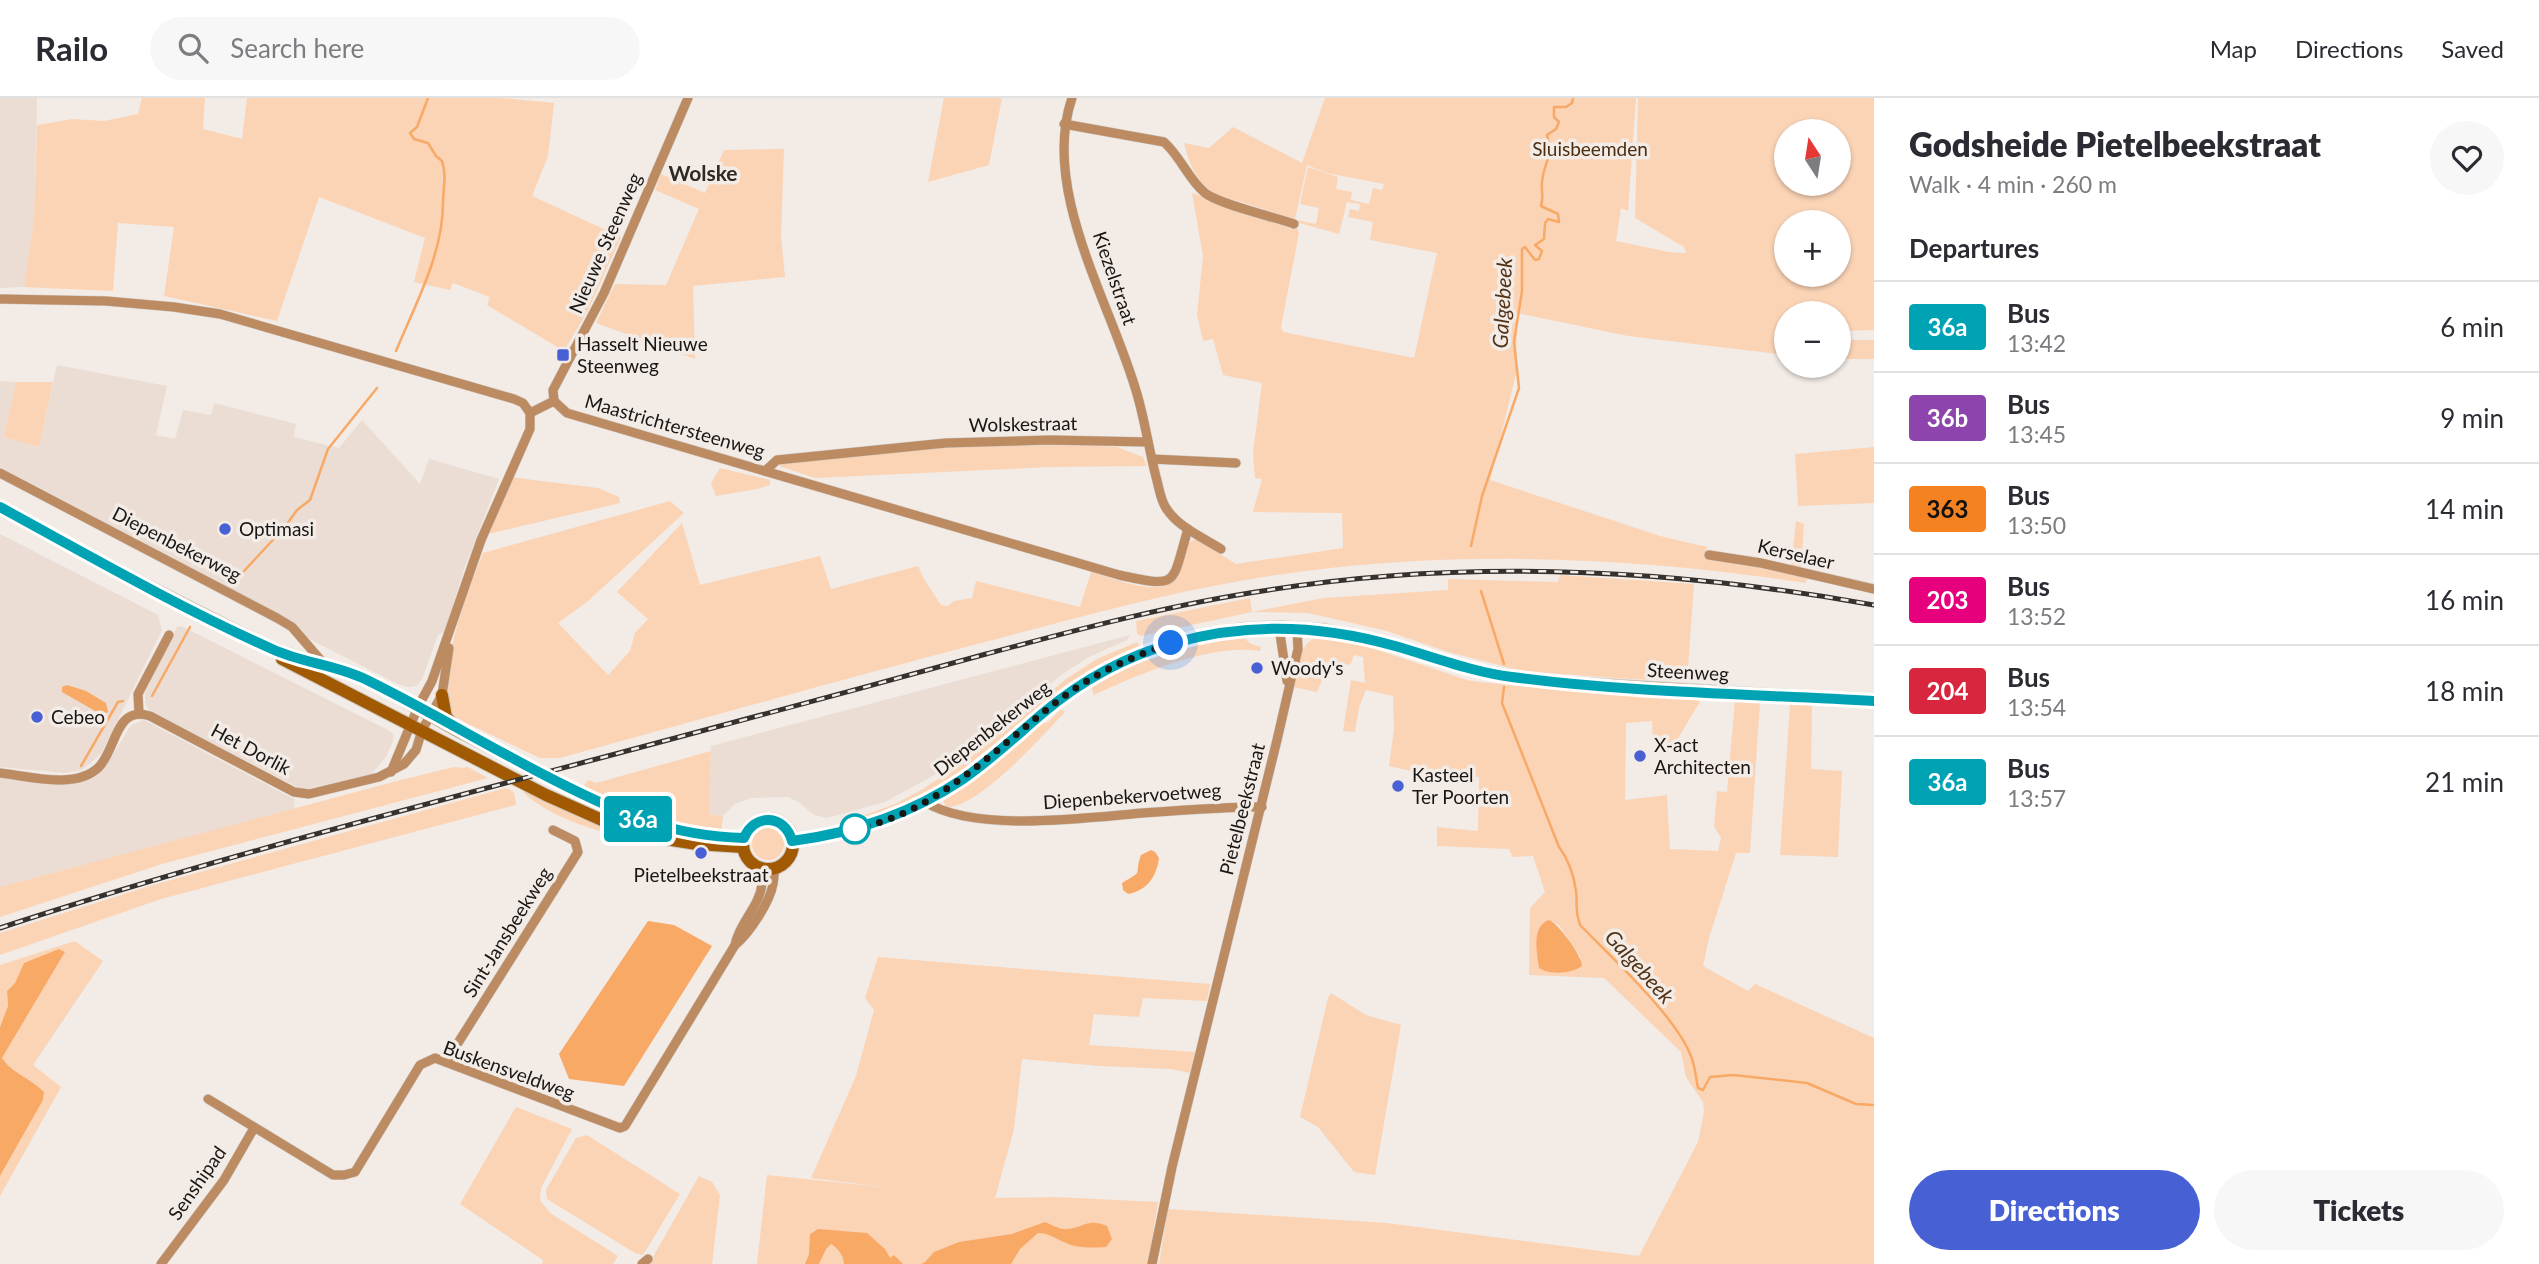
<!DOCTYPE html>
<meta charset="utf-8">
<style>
:root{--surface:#fff;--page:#f7f7f7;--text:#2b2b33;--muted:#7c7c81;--line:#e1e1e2;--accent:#4760d4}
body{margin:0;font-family:Lato,sans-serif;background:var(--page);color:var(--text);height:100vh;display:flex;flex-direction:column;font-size:26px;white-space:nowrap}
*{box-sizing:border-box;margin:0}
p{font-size:23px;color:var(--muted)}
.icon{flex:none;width:38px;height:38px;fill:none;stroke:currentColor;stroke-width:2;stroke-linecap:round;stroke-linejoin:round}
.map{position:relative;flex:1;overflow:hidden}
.side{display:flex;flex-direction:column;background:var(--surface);width:665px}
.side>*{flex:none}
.badge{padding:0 14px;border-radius:5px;font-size:24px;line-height:46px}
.needle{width:46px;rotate:348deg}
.controls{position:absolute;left:1774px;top:21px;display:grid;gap:14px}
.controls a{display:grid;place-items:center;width:77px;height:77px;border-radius:50%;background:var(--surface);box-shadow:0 2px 5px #0004;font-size:35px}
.you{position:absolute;width:35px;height:35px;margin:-18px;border:5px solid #fff;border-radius:50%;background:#1a73e8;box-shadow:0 0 0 10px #1a73e833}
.map>.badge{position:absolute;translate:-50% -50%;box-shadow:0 0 0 4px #fff}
h2{padding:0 35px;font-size:26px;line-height:63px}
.round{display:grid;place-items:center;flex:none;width:74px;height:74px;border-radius:37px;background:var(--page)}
.overview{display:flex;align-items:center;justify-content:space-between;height:119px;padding:0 35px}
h1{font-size:33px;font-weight:800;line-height:52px}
.primary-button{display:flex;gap:14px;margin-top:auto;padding:14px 35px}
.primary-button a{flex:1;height:80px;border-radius:42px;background:var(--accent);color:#fff;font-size:28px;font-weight:800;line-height:80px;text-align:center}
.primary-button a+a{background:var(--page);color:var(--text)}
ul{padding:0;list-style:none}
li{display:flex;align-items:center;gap:21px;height:91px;padding:0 35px;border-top:2px solid var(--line)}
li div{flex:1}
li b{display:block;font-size:26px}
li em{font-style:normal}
li .badge{min-width:77px;font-weight:700;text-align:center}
header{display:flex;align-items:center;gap:42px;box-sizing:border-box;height:98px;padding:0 35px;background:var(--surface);border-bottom:2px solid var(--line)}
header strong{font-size:33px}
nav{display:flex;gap:38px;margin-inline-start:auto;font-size:24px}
.search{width:490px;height:63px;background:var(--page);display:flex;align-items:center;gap:18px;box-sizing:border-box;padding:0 24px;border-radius:38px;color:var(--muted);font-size:26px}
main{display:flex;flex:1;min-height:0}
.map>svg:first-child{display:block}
</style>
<header>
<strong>Railo</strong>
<div class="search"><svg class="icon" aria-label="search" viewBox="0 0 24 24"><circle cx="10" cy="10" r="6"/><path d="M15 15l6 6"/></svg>Search here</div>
<nav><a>Map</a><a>Directions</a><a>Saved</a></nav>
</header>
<main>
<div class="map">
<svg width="1874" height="1166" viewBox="0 0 1874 1166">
<rect width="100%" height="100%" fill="#f2ebe6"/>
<g fill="#ebddd3">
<path d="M0 0H37L34 119 24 189 0 190Z"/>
<path d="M57 267 167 288 156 337 175 341 183 312 211 317 214 305 296 326 294 339 339 350 362 322 420 386 429 361 499 381 463 474 445 533 438 537 422 581 416 588 408 589 398 586 307 540 227 488 0 369V283L16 284 4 339 39 349Z"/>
<path d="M0 436 158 517 162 532 101 656 82 672 65 675 0 669Z"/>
<path d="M181 528 390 633 394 638 393 643 386 659 371 676 303 692 149 612 145 605V594L177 529Z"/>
<path d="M1130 537 1127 542 1091 558 1062 576 947 670 885 704 827 720 814 717 800 705 788 699 751 700 735 706 723 718 709 716 711 648Z"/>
<path d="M144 622 294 701 295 711 0 789V680L58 686 86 683 97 678 108 665 131 627Z"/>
</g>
<g fill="#fbd4b6" fill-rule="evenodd">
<path d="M142 0H205L203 31 242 41 247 0H502L554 5 548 58 532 98 621 139 588 212 564 253 487 207 490 199 453 185 450 192 414 184 425 140 319 99 277 223 164 198 174 129 118 125 113 193 24 189 34 119 37 27 73 21 104 23 138 16Z"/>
<path d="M944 0H1002L989 67 928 84Z"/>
<path d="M1325 0H1636L1628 113 1621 110 1616 143 1669 154 1686 155 1684 149 1635 120 1638 0H1874V232L1839 233V215H1787V257L1628 238 1517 215 1516 276 1490 382 1660 438 1707 449 1706 459 1749 465 1807 479 1806 485C1622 457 1431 450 1246 482 1158 497 1072 521 985 544 843 581 702 621 560 660H540L464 624 449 614C440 563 465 501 483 455L670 403 684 415 587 504 558 525 608 577 630 553 635 535 648 521 617 494 682 425 700 487 820 458 831 491 918 468 924 481 941 507 948 508 954 503 972 500 976 483 1080 509 1091 474C1112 480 1158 500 1175 481 1182 472 1185 455 1188 445L1196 441 1236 466 1343 450 1342 415 1253 414 1262 381 1255 380 1253 355 1262 285 1223 277 1213 241 1203 243 1197 217 1203 158 1192 95 1292 131 1297 130 1299 135 1281 229 1283 234 1414 260 1437 155 1370 142 1373 124 1348 119 1350 111 1359 113 1360 106 1347 104 1339 136 1296 124V122L1316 126 1319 110 1300 106 1308 69 1338 79 1336 91 1352 94 1351 102 1369 106 1373 90 1382 92 1384 86 1327 75 1307 67 1295 121 1215 96C1196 83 1189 66 1184 45L1209 50 1233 29 1302 65ZM1787 33H1839V86H1787ZM1787 124H1839V177H1787Z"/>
<path d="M784 51 781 138 785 179 693 188 695 261 596 225 615 186 666 187 699 111 655 92 661 76 705 95 724 52Z"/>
<rect x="1839" y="242" width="35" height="19"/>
<path d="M16 284H53L39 349 4 339Z"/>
<path d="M1076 347 1117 349 1143 359 1147 368 1051 369 815 380 779 368 780 365 792 363 946 349Z"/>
<path d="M1874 349V405L1798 408 1795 356Z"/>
<path d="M720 370 770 382V387L757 391 716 398 711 385Z"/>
<path d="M510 379 598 390 619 399 620 405 488 436Z"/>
<path d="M1796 423 1804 426 1801 471 1791 469Z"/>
<path d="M1560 477 1694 486 1687 583 1630 581 1522 573 1448 554 1387 533 1308 515 1252 514 1140 538 1137 535 1136 523 1250 500 1252 514 1323 500 1448 492V481L1558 484Z"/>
<path d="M1244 540 1251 546 1261 549 1260 553C1211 545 1139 576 1094 597L1091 588C1142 560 1186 547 1244 540Z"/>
<path d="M1313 541H1335L1363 547 1470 583 1542 590 1702 600 1676 644H1653L1652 623 1626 625 1625 702 1667 697 1670 751 1718 753 1721 740 1714 728 1717 693 1727 694 1735 602 1760 604 1750 755H1736L1709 840 1703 868 1748 893 1755 886 1874 940V1166H1159L1168 1111 1387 1125 1639 1158 1698 1044 1704 1014 1703 1004 1686 979 1681 954 1604 880 1529 877 1530 810 1545 794 1533 758 1513 759 1509 751 1437 748V729L1478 733 1479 679 1427 677 1389 668 1394 631 1393 598 1366 592 1359 609 1355 634 1343 633 1351 582 1365 585 1363 559 1354 557 1350 567 1330 563 1317 594 1293 589C1297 574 1298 549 1313 541ZM1549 822 1559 827 1581 860 1539 870 1537 849Z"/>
<path d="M1137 544 1140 548 1101 567 1057 596 944 686 911 705 867 722 865 717 895 706 923 691 967 662 1066 581 1097 561Z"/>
<path d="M1790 606 1812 607 1811 671 1842 673 1838 759 1780 757Z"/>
<path d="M1061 611 1065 614C1042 638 978 711 946 709L943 702 947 699 988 670 1038 627 1048 624Z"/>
<path d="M711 653 709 716 723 718 721 734C668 729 630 711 582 691L588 682 596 685Z"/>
<path d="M466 668 488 680 162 766 0 819V789L397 683 454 669 465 670Z"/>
<path d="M506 690 514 694 516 707 161 801 0 857V835L153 787Z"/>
<path d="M532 693 658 744 661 748C617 738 556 726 523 694Z"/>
<circle cx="768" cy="746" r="16"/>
<path d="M72 844H76L103 863 33 967 61 989 0 1098V1078L43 1002 44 994C32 980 14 976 2 960L65 854 24 865 15 885 7 893 8 908 0 929V867Z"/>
<path d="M878 859 1210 886 1207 903 1143 900 1139 919 1094 916 1089 947 1195 954 1190 975 1171 971 1100 968 1022 961 1014 1031 995 1100 1056 1099 1158 1104 1148 1166H757L767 1077 892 1090 811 1080 856 978 874 912 865 900Z"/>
<path d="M1331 895 1366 917 1401 927 1375 1077 1354 1074 1318 1029 1300 1019 1328 900Z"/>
<path d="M516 1009 572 1031 541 1090 540 1102 550 1115 618 1158 613 1166H542L543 1162 460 1106Z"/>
<path d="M587 1037 680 1096 643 1157 635 1155 547 1101 546 1092 576 1040Z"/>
<path d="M699 1078 712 1084 720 1097 712 1166H649Z"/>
</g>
<g fill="#f8a966">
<path d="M67 587 86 593 106 605 108 614 102 617 62 594V589Z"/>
<path d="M1151 752 1155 754 1159 760C1156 780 1147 792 1128 796L1123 792 1122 785C1146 771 1133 779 1141 757Z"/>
<path d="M1549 822C1559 826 1582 858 1582 868 1571 876 1549 877 1539 870 1537 854 1531 828 1549 822Z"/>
<path d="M648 823 674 827 712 848 624 988 569 981 559 956Z"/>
<path d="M59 851 65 854 2 960C13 976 31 980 44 994L43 1002 0 1078V929L8 908 7 893 15 885 24 865Z"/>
<path d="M1045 1124C1052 1127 1060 1132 1068 1131 1085 1129 1088 1120 1107 1128L1112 1141 1106 1149C1094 1150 1082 1150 1071 1147 1059 1143 1050 1135 1038 1135L1020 1151 1011 1166H921L925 1164 934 1154 959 1144 1012 1136Z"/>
<path d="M818 1131 867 1135 885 1151 890 1160 894 1157 903 1166H844C844 1158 838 1150 831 1146L826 1151 819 1166H805L809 1156 810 1136Z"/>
</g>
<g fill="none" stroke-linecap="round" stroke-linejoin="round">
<g stroke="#f8a966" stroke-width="2.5">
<path d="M396 253C415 207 443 156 443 105 443 90 447 78 442 63L436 58 428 45 414 41 410 35 417 29 428 0"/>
<path d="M1471 448 1482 398 1519 290 1514 244 1522 193V151L1525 149 1535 162 1539 161 1542 153 1535 147 1544 141 1545 125 1548 121 1559 124 1558 116 1541 108C1544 99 1541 93 1542 84 1544 62 1553 63 1547 37L1556 31 1559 24 1554 19V9H1566L1572 5 1573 0"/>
<path d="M230 488 284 430 297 412 310 402 328 351 377 290"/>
<path d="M1481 493 1504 566"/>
<path d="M1504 589 1502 605 1559 749C1568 761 1574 778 1576 793 1578 808 1574 810 1580 827 1612 860 1675 917 1691 958 1695 968 1696 980 1698 990L1703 992 1710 979 1733 977 1807 985 1856 1006 1874 1007"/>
<path d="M152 598 190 529"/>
<path d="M81 668 118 604 123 603"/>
</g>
<g stroke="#cfc9c4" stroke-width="10">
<g id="minor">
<path d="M1072 0C1040 93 1112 207 1137 296 1145 323 1149 352 1156 379 1159 389 1160 401 1166 410 1178 429 1202 439 1221 451"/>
<path d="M1064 26 1164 44C1181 59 1188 81 1205 95 1218 106 1275 119 1294 126"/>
<path d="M0 201 106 203 174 209 220 216 514 301 523 305 530 315V331L481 442 432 583 418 609 391 674"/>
<path d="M554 303 567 315 1119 477C1180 490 1171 488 1188 431"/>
<path d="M554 303 553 292 604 195 688 0"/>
<path d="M530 315 554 303"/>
<path d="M1152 361 1236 365"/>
<path d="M765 373 777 362 946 345 1051 342 1147 344"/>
<path d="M0 375 277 520 292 529 324 566"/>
<path d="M1709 457 1761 465 1874 491"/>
<path d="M1279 529 1287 583"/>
<path d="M139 615 138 596 169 537"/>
<path d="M0 675C29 678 76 692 99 669 117 650 115 607 150 618L294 694 309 696 379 679 404 666 416 652 422 632 442 597 449 550"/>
<path d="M925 704C976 735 1084 720 1143 715 1183 712 1222 709 1262 709"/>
<path d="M735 847C749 836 770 804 773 786 774 781 774 775 775 769"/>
<path d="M446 964 578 754 575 743 553 732"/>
<path d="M208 1001 333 1077H344L355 1074 420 967 435 960 620 1030 625 1028 735 847C739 825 760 808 762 786 762 780 760 774 759 769"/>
<path d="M161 1166 224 1082 254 1030"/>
<path d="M642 1166 648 1161"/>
<path d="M1152 1166 1172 1069 1277 642 1298 551 1297 530"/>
</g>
</g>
<g stroke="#cfc9c4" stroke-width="14">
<g id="secondary">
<path d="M0 409 106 467 272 551 364 580 458 633 617 714 649 725 687 735 744 740"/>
<path d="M282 561 546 697 602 722 659 740 697 746 743 749"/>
<path d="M442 597 446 619 454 627"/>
<circle cx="768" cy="746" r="25"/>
<path d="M792 743 855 732 925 704 965 680 1070 594 1114 568 1171 545 1241 531 1279 529 1325 532 1392 547 1480 573 1554 584 1874 603"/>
</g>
</g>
<use href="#minor" stroke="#bd8b62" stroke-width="9"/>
<use href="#secondary" stroke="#a25a02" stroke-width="12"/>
<g stroke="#35312f" stroke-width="5">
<path id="rail" d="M0 830C223 757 452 700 679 639 781 612 884 584 986 556 1080 531 1173 506 1269 492 1471 460 1673 471 1874 507"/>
</g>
<use href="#rail" stroke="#f2ebe6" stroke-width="2.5" stroke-dasharray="8" stroke-linecap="butt"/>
</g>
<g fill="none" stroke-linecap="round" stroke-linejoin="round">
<g stroke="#fff" stroke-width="16">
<path id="line" d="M0 409C88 457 180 510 272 551 302 565 337 567 367 582 430 613 491 650 554 682 619 715 669 738 744 740 754 715 785 716 792 743 854 735 911 716 963 681 992 661 1017 637 1043 615 1081 583 1126 558 1174 545 1248 524 1322 527 1395 548 1434 559 1472 574 1512 579 1632 595 1754 596 1874 603"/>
</g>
<use href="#line" stroke="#00a3b4" stroke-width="10"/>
<path stroke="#191614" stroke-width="7" stroke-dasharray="0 12.6" d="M855 731C943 713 999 645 1070 594 1101 572 1135 558 1171 545"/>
</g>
<g fill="#4760d4" stroke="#f2ebe6" stroke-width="2.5">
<rect x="556" y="250" width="14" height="14" rx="3.5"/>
<circle cx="225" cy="431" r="7"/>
<circle cx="1257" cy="570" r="7"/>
<circle cx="37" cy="619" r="7"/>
<circle cx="1640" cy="658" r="7"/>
<circle cx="1398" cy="688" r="7"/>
<circle cx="701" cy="755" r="7"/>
</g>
<circle fill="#fff" stroke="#00a3b4" stroke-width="3.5" cx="855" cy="731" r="14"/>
<g text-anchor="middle" stroke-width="7" stroke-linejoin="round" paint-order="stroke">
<g font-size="19" fill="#4c2d10" stroke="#f2ebe6">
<text x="1590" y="58">Sluisbeemden</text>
</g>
<g font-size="19" fill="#191614" stroke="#f2ebe6">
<text transform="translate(605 145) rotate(-66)" y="7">Nieuwe Steenweg</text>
<text transform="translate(1115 180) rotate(71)" y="7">Kiezelstraat</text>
<text transform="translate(1023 326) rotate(-1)" y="7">Wolskestraat</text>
<text transform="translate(675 328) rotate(16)" y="7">Maastrichtersteenweg</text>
<text transform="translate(177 446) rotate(27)" y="7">Diepenbekerweg</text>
<text transform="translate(1796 456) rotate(13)" y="7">Kerselaer</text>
<text transform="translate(1688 574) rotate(3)" y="7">Steenweg</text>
<text transform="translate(992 630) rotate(-38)" y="7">Diepenbekerweg</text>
<text transform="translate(251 651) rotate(28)" y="7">Het Dorlik</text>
<text transform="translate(1132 698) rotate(-4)" y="7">Diepenbekervoetweg</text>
<text transform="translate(1242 711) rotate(-76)" y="7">Pietelbeekstraat</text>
<text transform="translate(507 834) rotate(-58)" y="7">Sint-Jansbeekweg</text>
<text transform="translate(509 972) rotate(20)" y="7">Buskensveldweg</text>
<text transform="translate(197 1085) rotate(-55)" y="7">Senshipad</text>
</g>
<g font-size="19" fill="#191614" stroke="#f2ebe6" text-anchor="start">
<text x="577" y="253">Hasselt Nieuwe<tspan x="577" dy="22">Steenweg</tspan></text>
<text x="239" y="438">Optimasi</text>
<text x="1271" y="577">Woody's</text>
<text x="51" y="626">Cebeo</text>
<text x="1654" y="654">X-act<tspan x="1654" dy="22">Architecten</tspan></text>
<text x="1412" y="684">Kasteel<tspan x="1412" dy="22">Ter Poorten</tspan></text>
<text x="701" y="784" text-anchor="middle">Pietelbeekstraat</text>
</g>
<g font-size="21" font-weight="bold" fill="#2e2925" stroke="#f2ebe6">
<text x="703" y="83">Wolske</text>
</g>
<g font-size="21" font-style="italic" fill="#523216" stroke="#f2ebe6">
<text transform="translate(1503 205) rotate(-87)" y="7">Galgebeek</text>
<text transform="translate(1639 869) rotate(48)" y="7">Galgebeek</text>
</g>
</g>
</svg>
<div class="controls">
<a><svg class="needle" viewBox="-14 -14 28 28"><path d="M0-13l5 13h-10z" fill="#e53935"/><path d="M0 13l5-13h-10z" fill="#7c7c81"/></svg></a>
<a>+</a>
<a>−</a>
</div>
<div class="you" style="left:1171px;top:545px"></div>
<b class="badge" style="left:638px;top:721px;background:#00a3b4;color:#fff">36a</b>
</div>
<section class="side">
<div class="overview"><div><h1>Godsheide Pietelbeekstraat</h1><p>Walk · 4 min · 260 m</p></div><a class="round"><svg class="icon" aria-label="heart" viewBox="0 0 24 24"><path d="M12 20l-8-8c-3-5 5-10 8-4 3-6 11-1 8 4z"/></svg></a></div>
<h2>Departures</h2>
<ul>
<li><span class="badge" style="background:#00a3b4;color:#fff">36a</span><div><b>Bus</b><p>13:42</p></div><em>6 min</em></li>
<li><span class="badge" style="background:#8e44ad;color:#fff">36b</span><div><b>Bus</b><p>13:45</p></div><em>9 min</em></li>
<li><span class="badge" style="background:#f58220;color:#111">363</span><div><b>Bus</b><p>13:50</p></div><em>14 min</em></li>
<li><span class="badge" style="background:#e6007e;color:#fff">203</span><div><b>Bus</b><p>13:52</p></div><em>16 min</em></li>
<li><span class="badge" style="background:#d7263d;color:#fff">204</span><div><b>Bus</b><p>13:54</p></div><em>18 min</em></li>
<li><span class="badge" style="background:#00a3b4;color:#fff">36a</span><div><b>Bus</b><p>13:57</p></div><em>21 min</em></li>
</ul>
<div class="primary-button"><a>Directions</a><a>Tickets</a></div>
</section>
</main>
